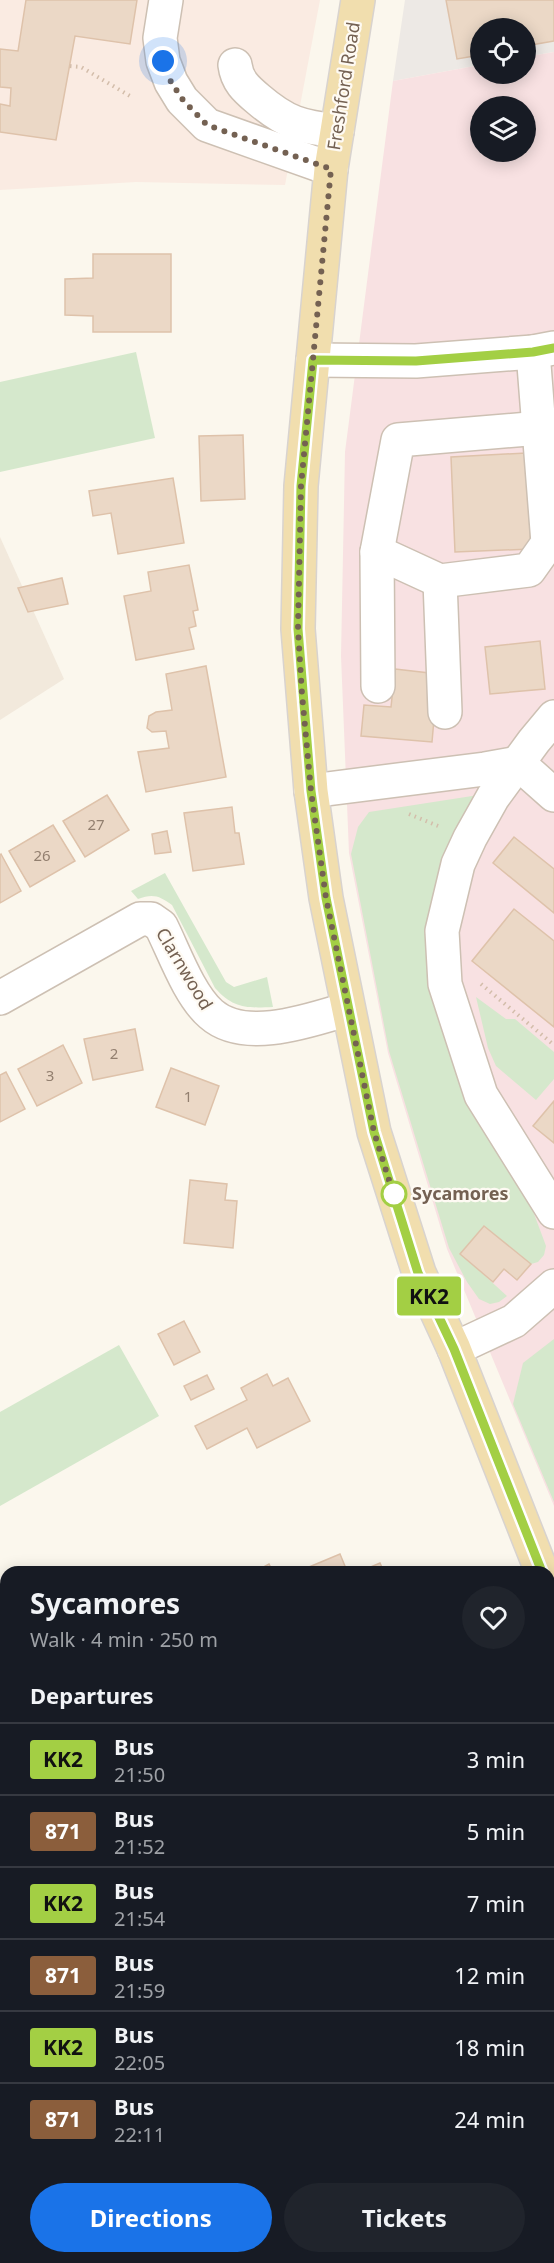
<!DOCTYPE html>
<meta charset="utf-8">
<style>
:root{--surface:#171b24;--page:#20242c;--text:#f1f3f6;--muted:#9ea1a6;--line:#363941;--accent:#1a73e8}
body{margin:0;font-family:"Noto Sans",sans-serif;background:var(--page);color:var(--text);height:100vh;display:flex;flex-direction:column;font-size:22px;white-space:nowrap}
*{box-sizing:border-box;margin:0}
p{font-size:20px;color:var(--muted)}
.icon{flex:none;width:33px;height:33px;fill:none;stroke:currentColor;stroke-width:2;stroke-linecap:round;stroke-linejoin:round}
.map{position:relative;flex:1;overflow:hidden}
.sheet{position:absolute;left:0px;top:1566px;width:555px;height:698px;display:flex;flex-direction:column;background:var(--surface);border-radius:18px 18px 0 0;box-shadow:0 3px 15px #0003}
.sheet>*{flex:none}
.badge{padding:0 12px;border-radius:4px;font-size:21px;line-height:39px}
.controls{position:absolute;left:470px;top:18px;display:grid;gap:12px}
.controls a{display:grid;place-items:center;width:66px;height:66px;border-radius:50%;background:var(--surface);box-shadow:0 3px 15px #0003;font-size:30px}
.you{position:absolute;width:30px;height:30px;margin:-15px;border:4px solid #fff;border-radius:50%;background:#1a73e8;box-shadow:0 0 0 9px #1a73e833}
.map>.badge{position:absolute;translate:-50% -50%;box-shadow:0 0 0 3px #fff}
h2{padding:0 30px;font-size:22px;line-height:54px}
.round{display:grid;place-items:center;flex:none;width:63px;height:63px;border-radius:32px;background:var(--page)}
.headline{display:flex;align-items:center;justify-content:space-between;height:102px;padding:0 30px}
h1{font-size:28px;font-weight:700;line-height:45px}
.action{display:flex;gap:12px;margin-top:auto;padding:12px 30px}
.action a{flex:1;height:69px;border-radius:36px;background:var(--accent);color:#fff;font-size:24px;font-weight:700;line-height:69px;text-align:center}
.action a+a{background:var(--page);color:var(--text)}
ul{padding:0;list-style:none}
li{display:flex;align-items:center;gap:18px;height:72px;padding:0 30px;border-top:2px solid var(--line)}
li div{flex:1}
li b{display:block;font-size:22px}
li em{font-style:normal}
li .badge{min-width:66px;font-weight:700;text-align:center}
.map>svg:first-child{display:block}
</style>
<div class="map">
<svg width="554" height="2263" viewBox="0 0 554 2263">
<rect width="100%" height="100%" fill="#fbf7ed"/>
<path fill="#f2e9dc" d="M0 537 64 679 0 720Z"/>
<path fill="#faebe2" d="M0 0H320L285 185 136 182 0 190Z"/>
<path fill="#ede9e5" d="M405 0H554V52L525 57V28H480V65L393 81Z"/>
<path fill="#f8e1e2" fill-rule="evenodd" d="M554 52V1506L447 1249 388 1053 349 853 341 656 345 452 393 81 480 65V74H525V57ZM480 106H525V152H480Z"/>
<g fill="#d5e8cc">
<path d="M136 352 155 438 0 472V382Z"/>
<path d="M485 794 459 846 452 1053 491 1143 533 1211 546 1246 544 1255 538 1262 531 1264 484 1226 461 1254 507 1296 499 1302 490 1304 479 1299 467 1282 449 1248 389 1051 351 854 358 827 369 812Z"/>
<path d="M165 873 226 982 234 987 267 977 273 1007C247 1008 234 1009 215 988L172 905C160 896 153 893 138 899L131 891Z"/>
<path d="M476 997 506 1019H515L554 1052V1079L536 1100 496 1066 488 1048Z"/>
<path d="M554 1339V1502L513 1404 523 1363Z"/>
<path d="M119 1345 159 1416 0 1506V1412Z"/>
<path d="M6 1915V1942L0 1944V1917Z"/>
</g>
<g fill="#ebd8c6" stroke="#dec2aa" stroke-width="1.5">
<path d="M26 0H137L130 44 75 36 56 140 0 132V104L10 106 11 88 0 87V49L18 51Z"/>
<path d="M446 0H554V41L525 46V28H480V55L457 59Z"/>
<path d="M93 254H171V332H93V316L65 315V279L93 278Z"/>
<path d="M243 435 245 499 201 501 199 436Z"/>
<path d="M526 453 531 549 455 552 451 457Z"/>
<path d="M173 478 184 543 118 554 111 513 93 516 89 491Z"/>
<path d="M189 565 198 610 193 611 196 626 189 628 194 649 136 660 124 596 151 591 148 572Z"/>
<path d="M62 578 68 604 28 612 18 588Z"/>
<path d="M540 641 545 689 490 694 485 647Z"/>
<path d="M206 666 226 777 146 792 138 752 169 748 166 731 152 732 147 728 149 716 156 712 172 710 166 674Z"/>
<path d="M395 669 438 674 432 742 361 736 364 705 391 707Z"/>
<path d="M107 795 129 830 85 857 63 821Z"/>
<path d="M232 807 235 833H239L244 864 193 871 184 813Z"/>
<path d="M53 825 75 861 30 887 9 851Z"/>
<path d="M167 831 171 852 155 854 152 834Z"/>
<path d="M514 837 554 869V913L493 863Z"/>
<path d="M1 854 21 891 0 903V855Z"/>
<path d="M514 909 554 941V1027L472 961Z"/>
<path d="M135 1029 143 1070 93 1080 84 1039Z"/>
<path d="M63 1045 82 1083 37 1106 18 1069Z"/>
<path d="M171 1068 219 1086 205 1125 156 1107Z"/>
<path d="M6 1072 25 1109 0 1122V1075Z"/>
<path d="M554 1101V1143L533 1126Z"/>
<path d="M190 1180 227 1184 225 1200 237 1201 233 1248 184 1243Z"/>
<path d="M484 1226 531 1264 517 1280 504 1269 493 1282 460 1254Z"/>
<path d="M184 1321 200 1352 174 1365 158 1334Z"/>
<path d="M267 1374 273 1386 288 1378 310 1421 257 1448 247 1428 207 1449 195 1426 247 1400 241 1388Z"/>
<path d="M207 1375 214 1389 191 1400 184 1386Z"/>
<path d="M340 1554 347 1571 303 1572 302 1570Z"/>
<path d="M380 1563 384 1572H359Z"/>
<path d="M269 1564 273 1572H254Z"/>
<path d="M0 1888 6 1905V1908L0 1910Z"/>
<path d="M0 1949 6 1966V2003L0 2005Z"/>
<path d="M6 2015V2071L0 2072V2017Z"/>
<path d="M6 2084V2120L4 2113 0 2115V2086Z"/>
<path d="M49 2258H66L51 2262Z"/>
</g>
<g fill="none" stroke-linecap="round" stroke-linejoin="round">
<g stroke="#cdc0b3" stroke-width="36">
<g id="minor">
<path d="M166 0 160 38 163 61 171 82 182 100 207 125 331 169"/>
<path d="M235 65C237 81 246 89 258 99 286 123 301 127 337 131"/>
<path d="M313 360 416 361 533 352 554 348"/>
<path d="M377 552 440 581 529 570 548 543 533 352"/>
<path d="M440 581 445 712"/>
<path d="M378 686 377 552 398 440 540 428 554 436"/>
<path d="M554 717 534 741 493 797 470 838 458 864 442 931 445 984 481 1095 554 1212"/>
<path d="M311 791 485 769 518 763 554 795"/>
<path d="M0 998 140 919H151L161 926C174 952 189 995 211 1014 245 1044 311 1020 348 1009"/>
<path d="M454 1349 514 1321 554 1286"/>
<path d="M549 2244H554"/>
<path d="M340 2263 371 2258"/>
</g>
</g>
<g stroke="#d8d3cf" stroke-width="36">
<g id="major">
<path d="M358 0 331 169 301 486 298 629 311 791 326 898 374 1132 419 1273 454 1349 542 1572"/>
<path d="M549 1589 554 1602"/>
</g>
</g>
<g stroke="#d3bdaa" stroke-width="4" stroke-dasharray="1.5 4.5" stroke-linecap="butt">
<path d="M70 66 81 67 130 96"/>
<path d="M409 814 438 826"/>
<path d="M481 984 554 1045"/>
<path d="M0 1933 6 1931"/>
</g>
<use href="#minor" stroke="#fff" stroke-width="33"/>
<use href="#major" stroke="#f1deae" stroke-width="33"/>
</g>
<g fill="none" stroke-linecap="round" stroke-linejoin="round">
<g stroke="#fff" stroke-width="14">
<path id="line" d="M542 1572 454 1349 418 1273 374 1132 326 898 311 791 298 629 301 486 313 360 416 361 533 352 554 348"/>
</g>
<use href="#line" stroke="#a3cf44" stroke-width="9"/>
<path stroke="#746152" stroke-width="6" stroke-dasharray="0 10.8" d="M163 61 171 82 183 100 207 125 331 169 301 486 298 629 302 694 311 791 326 898 374 1132 394 1196V1194"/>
</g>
<circle fill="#fff" stroke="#a3cf44" stroke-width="3" cx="394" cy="1194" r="12"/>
<g text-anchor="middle" stroke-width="4.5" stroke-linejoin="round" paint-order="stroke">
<g font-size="15" fill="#927f6f">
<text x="96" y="830">27</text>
<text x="42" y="861">26</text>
<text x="114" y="1059">2</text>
<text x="50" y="1081">3</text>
<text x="188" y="1102">1</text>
</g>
<g font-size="18" fill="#746152" stroke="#fefaf3">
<text transform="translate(344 86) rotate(-81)" y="6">Freshford Road</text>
<text transform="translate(184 969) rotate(59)" y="6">Clarnwood</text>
</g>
<g font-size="18" font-weight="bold" fill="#746152" stroke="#fefaf3" text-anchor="start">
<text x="412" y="1200">Sycamores</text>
</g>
</g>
</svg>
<div class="controls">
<a><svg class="icon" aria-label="locate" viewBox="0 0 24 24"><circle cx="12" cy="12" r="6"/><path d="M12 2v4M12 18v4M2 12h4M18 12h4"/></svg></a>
<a><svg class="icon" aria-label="layers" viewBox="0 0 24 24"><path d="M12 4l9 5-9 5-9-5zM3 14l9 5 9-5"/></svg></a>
</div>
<div class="you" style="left:163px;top:61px"></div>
<b class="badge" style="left:429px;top:1296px;background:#a3cf44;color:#111">KK2</b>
<section class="sheet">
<div class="headline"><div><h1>Sycamores</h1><p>Walk · 4 min · 250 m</p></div><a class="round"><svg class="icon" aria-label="heart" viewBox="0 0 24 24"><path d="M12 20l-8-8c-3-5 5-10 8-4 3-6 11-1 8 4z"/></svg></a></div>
<h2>Departures</h2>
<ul>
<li><span class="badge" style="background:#a3cf44;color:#111">KK2</span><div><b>Bus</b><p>21:50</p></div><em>3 min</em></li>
<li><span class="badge" style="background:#8b5e3c;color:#fff">871</span><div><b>Bus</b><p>21:52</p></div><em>5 min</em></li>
<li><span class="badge" style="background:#a3cf44;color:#111">KK2</span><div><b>Bus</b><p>21:54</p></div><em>7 min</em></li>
<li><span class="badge" style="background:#8b5e3c;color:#fff">871</span><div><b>Bus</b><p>21:59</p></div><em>12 min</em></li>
<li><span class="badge" style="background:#a3cf44;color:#111">KK2</span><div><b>Bus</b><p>22:05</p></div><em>18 min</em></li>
<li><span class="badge" style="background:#8b5e3c;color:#fff">871</span><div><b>Bus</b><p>22:11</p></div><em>24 min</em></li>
</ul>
<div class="action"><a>Directions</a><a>Tickets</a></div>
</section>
</div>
